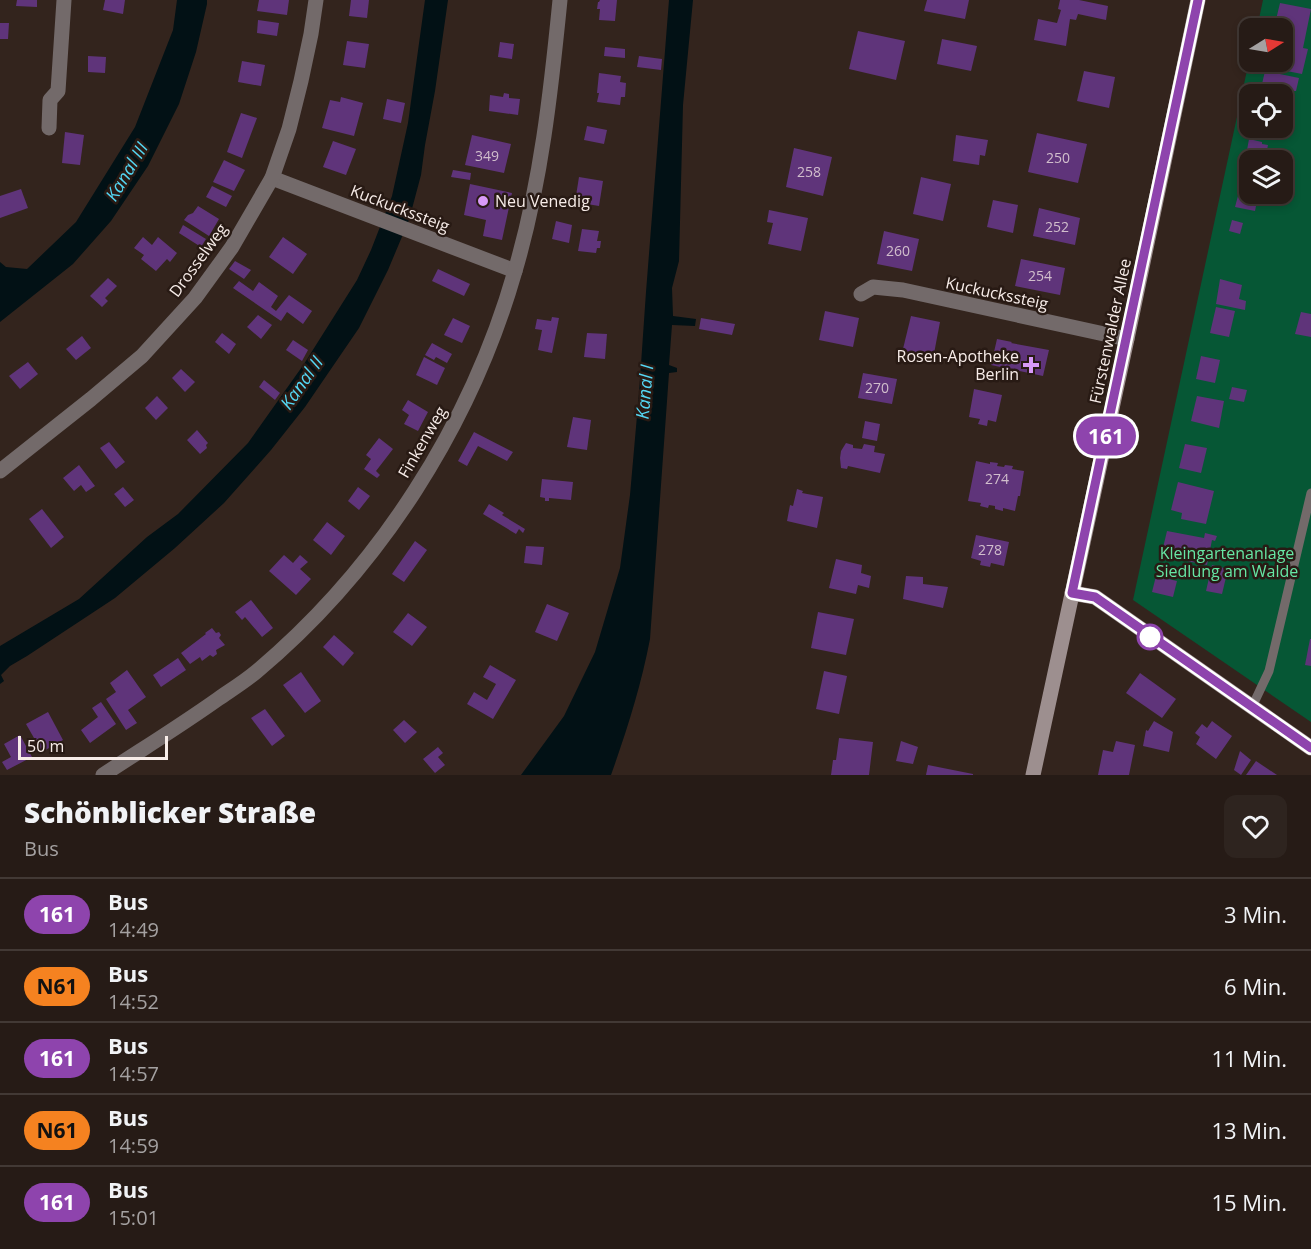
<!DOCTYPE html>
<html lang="de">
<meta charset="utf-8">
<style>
:root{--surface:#261b16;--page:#2e241f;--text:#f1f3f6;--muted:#a4a1a1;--line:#423935}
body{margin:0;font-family:"Open Sans",sans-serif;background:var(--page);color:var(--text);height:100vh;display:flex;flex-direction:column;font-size:22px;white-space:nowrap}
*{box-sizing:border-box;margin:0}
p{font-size:20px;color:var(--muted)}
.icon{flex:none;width:33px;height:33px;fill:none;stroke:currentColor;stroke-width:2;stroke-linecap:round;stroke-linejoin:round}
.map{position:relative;height:775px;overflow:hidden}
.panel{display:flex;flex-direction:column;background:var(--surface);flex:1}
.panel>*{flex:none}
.badge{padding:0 12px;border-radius:20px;font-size:21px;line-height:39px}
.needle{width:39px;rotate:79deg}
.fabs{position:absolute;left:1239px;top:18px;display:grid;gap:12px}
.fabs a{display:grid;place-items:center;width:54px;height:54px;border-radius:12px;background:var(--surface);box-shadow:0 3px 9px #0003,0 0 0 2px var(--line);font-size:30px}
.scale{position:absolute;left:18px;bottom:15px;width:150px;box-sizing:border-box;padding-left:6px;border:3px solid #f7ece8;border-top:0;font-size:16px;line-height:21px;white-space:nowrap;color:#f7ece8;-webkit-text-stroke:4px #281a14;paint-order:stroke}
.map>.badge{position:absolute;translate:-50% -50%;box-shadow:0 0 0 3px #fff}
.round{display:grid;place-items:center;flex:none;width:63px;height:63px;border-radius:12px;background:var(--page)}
.head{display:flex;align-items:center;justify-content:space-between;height:102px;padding:0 24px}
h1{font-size:28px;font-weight:800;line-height:45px}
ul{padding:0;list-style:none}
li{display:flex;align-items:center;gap:18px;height:72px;padding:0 24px;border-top:2px solid var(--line)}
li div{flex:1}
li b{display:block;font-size:22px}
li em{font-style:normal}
li .badge{min-width:66px;font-weight:700;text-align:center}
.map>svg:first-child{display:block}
</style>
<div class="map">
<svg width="1311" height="775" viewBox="0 0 1311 775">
<rect width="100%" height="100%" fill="#33241d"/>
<path fill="#065735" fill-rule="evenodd" d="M1263 0H1311V722L1133 600 1249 61 1282 62V28H1257ZM1250 94H1282V128H1250ZM1250 160H1282V194H1250Z"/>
<g fill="#021115">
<path d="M177 0H207V4L196 52 179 104 148 166 111 221 73 264 0 322V262L6 267 27 269 76 222 135 127 173 30Z"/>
<path d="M425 0H448L435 91 425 145 421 175 409 220 388 270 359 328 305 407 271 450 224 503 175 548 115 598 27 656 10 666 1 675 4 681 0 684V646L79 599 147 537 178 514 248 443 304 364 357 280 371 250 392 196 408 123Z"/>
<path d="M669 0H693L683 105 679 261 672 288 673 316 696 319 695 326 672 325 669 365 677 368V372L669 373 650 639C641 686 627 730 611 775H521L564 716 595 652 620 568 630 495 639 393 646 292Z"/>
</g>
<g fill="#5f347a">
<path d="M17 0H37V7L16 6Z"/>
<path d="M105 0H125L123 14 103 10Z"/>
<path d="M259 0H289L287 15 257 11Z"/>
<path d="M351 0H369L367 18 349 16Z"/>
<path d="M600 0H617L615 21 599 20 600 9H597L598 2H599Z"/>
<path d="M927 0H969L965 19 924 11Z"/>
<path d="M1060 0H1079L1108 6 1106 20 1078 14 1076 20 1070 19 1066 46 1034 40 1038 19 1057 23 1061 10 1058 9Z"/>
<path d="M1280 3 1311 9 1303 48 1308 49 1302 74 1266 67 1267 62H1282V28H1274Z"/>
<path d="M258 20 279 23 277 36 257 33Z"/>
<path d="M0 23H9L8 39H0Z"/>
<path d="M858 31 905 41 896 80 849 69Z"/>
<path d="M942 39 977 46 971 71 937 64Z"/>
<path d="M347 41 369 44 365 68 343 65Z"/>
<path d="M500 42 514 44 512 59 498 57Z"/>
<path d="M605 47 625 49V58L604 56Z"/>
<path d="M88 56 106 57 105 73 88 72Z"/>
<path d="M639 56 662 59 661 70 637 67Z"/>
<path d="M242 61 265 65 261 86 238 82Z"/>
<path d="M1084 71 1115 77 1109 108 1077 101Z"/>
<path d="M1265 71 1299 78 1296 91H1294L1293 98 1278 94 1279 88 1262 84Z"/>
<path d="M599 73 621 76 620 82 626 83 625 97H621L620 105 597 102 599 93H597Z"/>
<path d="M504 93 509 94V98L520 99 518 115 489 111 490 95 503 97Z"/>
<path d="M341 97 363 103 354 136 322 128 330 100 340 102Z"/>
<path d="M387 99 405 103 401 123 383 119Z"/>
<path d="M241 113 257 118 242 158 227 152Z"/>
<path d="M587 126 607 130 604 144 584 140Z"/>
<path d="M65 132 84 135 80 165 62 163Z"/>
<path d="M1037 133 1087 144 1078 183 1028 172Z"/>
<path d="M472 135 511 144 504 173 465 165Z"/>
<path d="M956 135 988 140 985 156 980 155 979 165 953 161Z"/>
<path d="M1249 139 1262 142V144L1268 145 1265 160 1258 159V160H1250V168L1244 167Z"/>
<path d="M333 141 356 149 346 175 323 167Z"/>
<path d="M794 148 832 157 823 196 786 187Z"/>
<path d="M224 160 245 170 234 191 213 182Z"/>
<path d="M453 170 471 173 470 180 451 177Z"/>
<path d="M579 177 603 181 599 206 575 202Z"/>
<path d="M921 177 951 184 943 221 913 214Z"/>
<path d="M470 184 512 193 502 240 483 236 486 220 464 215Z"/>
<path d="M212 186 232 196 226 207 206 197Z"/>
<path d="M21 189 28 208 0 218V196Z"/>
<path d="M1239 192 1258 196 1255 211 1235 207Z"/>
<path d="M993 200 1018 205 1013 233 987 227Z"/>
<path d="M198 206 219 219 209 236 184 220 188 215 193 213Z"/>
<path d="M1039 208 1080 218 1075 245 1033 236Z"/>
<path d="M769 210 808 218 801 251 768 244 773 223 767 222Z"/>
<path d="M1232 220 1243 223 1240 234 1229 231Z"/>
<path d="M556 221 572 225 569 243 552 239Z"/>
<path d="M183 225 206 239 201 247 179 233Z"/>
<path d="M582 229 599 231 597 241H601L600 248H597L596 253 578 251Z"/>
<path d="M884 231 919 239 912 271 877 264Z"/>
<path d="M143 237 152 245 158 237 177 253 170 262 167 259 156 271 141 259 144 255 134 248Z"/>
<path d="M283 237 307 254 293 274 269 257Z"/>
<path d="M1021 259 1065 268 1060 295 1015 286Z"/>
<path d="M235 261 251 270 244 279 229 269Z"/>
<path d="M438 269 470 284 464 296 432 281Z"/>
<path d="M108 278 117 286 105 298 108 301 102 307 90 296Z"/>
<path d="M1220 279 1242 285 1239 299 1246 301 1245 310 1216 304Z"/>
<path d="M239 281 253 291 259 282 278 296 271 307 276 311 289 295 312 311 303 324 287 312 281 321 233 288Z"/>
<path d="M1216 307 1235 311 1229 337 1210 333Z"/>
<path d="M825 311 859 318 853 347 819 340Z"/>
<path d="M1301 312 1311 314V337L1295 334Z"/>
<path d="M258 315 272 325 261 339 247 327Z"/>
<path d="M911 316 940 322 932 364 901 357Z"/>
<path d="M552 317 559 318 552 353 538 350 542 330 535 329 537 319 551 321Z"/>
<path d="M453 318 470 326 462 343 444 335Z"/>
<path d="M701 318 735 324 732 335 699 329Z"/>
<path d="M222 333 236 344 229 354 215 342Z"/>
<path d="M587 333 607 334 605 359 584 357Z"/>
<path d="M82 336 91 348 76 360 66 349Z"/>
<path d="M997 339 1012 342 1011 343 1049 350 1043 376 991 365Z"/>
<path d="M293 340 308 350 302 361 286 350Z"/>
<path d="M432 343 452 354 447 363 436 357 434 360 425 355Z"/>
<path d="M1201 356 1220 360 1215 383 1196 379Z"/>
<path d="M424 357 445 368 437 385 416 375Z"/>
<path d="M28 362 38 374 20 389 9 376Z"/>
<path d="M181 369 195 382 185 392 172 378Z"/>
<path d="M863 373 897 379 892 404 858 398Z"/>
<path d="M264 380 280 393 275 400 259 387Z"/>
<path d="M1232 387 1247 390 1244 402 1229 399Z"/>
<path d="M974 389 1002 395 996 422 988 420 987 426 978 424 980 419 969 417Z"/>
<path d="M157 396 168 408 156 420 145 408Z"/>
<path d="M1197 396 1224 401 1219 428 1191 421Z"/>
<path d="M408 400 428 412 418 431 404 424 409 415 402 410Z"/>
<path d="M573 417 591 420 587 450 567 447Z"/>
<path d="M865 421 880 424 877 441 862 438Z"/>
<path d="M197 430 208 443 206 445 207 448 200 454 187 440Z"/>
<path d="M474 432 513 452 507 461 478 446 467 466 458 461Z"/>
<path d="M379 438 393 449 376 471 380 475 377 478 364 469 371 459 366 455Z"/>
<path d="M109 442 125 462 116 469 100 448Z"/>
<path d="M846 443 853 445V448L862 449 864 444 875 446 874 452 885 454 880 473 848 466 847 469 841 468 840 458 841 451Z"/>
<path d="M1185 444 1207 448 1201 473 1179 468Z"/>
<path d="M976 461 990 464V462L998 463 997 466 1004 467 1005 465 1013 466 1012 469 1024 471 1020 496H1018L1015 511 1003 508V511L995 509V506L989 505 988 508 980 506 981 503 968 501Z"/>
<path d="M79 465 95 486 86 492 81 485 74 491 63 478Z"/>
<path d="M542 479 573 482 571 500 549 498V501H545V498L540 497Z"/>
<path d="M1178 482 1214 491 1206 524 1181 519 1182 513 1171 510Z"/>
<path d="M123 487 134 500 125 507 114 494Z"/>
<path d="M358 487 370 496 359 510 348 501Z"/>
<path d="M797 489 803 491 802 493 823 497 817 528 787 521 790 505 793 506Z"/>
<path d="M489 504 504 513 502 515 525 529 523 533 519 529 516 534 483 514Z"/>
<path d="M42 509 64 537 51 548 29 519Z"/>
<path d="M327 522 345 536 331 555 313 540Z"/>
<path d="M1167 531 1204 538 1205 533 1217 536 1215 541 1212 540 1207 565 1161 556Z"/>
<path d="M976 535 1009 542 1004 566 991 563 990 567 980 565 981 561 971 558Z"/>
<path d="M415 541 427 550 404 582 392 574Z"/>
<path d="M526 546 544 547 542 565 524 563Z"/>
<path d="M284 555 293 563 300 555 308 562 300 569 311 579 296 595 269 571Z"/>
<path d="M836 559 862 565 861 573 871 576 869 588 858 585 856 594 829 588Z"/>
<path d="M1212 565 1228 569 1222 594 1206 591Z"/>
<path d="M906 576 923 577V584L948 587 943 608 903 599Z"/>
<path d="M1156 576 1177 581 1173 597 1152 592Z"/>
<path d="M251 600 273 628 262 637 245 617 242 620 235 612Z"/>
<path d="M547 604 569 613 557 641 535 632Z"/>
<path d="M818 612 854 619 846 655 811 648Z"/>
<path d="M408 613 427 627 412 646 393 632Z"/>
<path d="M212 628 216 633 219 632 221 635 219 638 225 645 216 650 217 654 213 657 210 655 202 661 200 657 190 664 181 653 206 634 205 633Z"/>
<path d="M334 635 354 653 343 666 323 647Z"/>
<path d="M1310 639H1311V666L1305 665Z"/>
<path d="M178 658 186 670 161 687 153 675Z"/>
<path d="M490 665 516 680 493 719 467 704 474 692 487 700 496 684 483 677Z"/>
<path d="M127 670 146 697 128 710 137 723 126 730 106 699 116 692 110 683Z"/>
<path d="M824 671 847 676 839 714 816 709Z"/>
<path d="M301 672 321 701 305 713 283 685Z"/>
<path d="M1140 673 1176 699 1162 718 1126 693Z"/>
<path d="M101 702 116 724 90 743 81 730 98 717 92 708Z"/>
<path d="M265 709 285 736 272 746 251 718Z"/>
<path d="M48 712 63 740 42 752 26 724Z"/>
<path d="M404 720 417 732 405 743 393 730Z"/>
<path d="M1154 721 1173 732 1169 752 1143 746 1146 730 1148 731Z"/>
<path d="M1212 721 1232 736 1216 759 1196 744 1200 737 1195 733 1202 724 1207 728Z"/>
<path d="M20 735 32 757 7 770 2 762 11 757 4 744Z"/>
<path d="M839 738 873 742 869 775H831L833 760H836Z"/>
<path d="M901 741 918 747 913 764 896 761Z"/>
<path d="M1116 741 1135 745 1129 775H1098L1103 750 1113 752Z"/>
<path d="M438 747 443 753 438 757 445 765 435 773 423 759Z"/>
<path d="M1240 751 1251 760 1241 775 1234 770Z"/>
<path d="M1256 761 1277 775H1246Z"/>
<path d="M928 765 973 774V775H926Z"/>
</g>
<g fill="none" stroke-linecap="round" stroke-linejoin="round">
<path stroke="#736a6a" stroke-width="9" d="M1252 707 1269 671 1311 493"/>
<g stroke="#736a6a" stroke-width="15">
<path d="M49 128 50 100 58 91 64 0"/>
<path d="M272 178 515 271"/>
<path d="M861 294 873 287 903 290 1127 339"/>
<path d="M0 471 91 399 142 356 195 298 232 247 272 178 289 129 301 81 311 34 316 0"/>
<path d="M103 775C141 750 180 726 218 699 231 690 244 682 256 672 379 569 471 425 515 271 541 183 551 91 560 0"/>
</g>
<g stroke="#9d8f8f" stroke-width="15">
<path d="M1072 593 1095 597 1311 748"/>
<path d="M1033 775 1127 339 1198 0"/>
</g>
</g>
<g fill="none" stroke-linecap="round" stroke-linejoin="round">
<g stroke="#fff" stroke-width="14">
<path id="line" d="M1198 0 1072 593 1095 597 1311 748"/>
</g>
<use href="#line" stroke="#8e44ad" stroke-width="9"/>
</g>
<g fill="#d89af8" stroke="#281a14" stroke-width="2">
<circle cx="483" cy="201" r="6"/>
<path d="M1028 356h6v6h6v6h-6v6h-6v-6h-6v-6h6z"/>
</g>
<circle fill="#fff" stroke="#8e44ad" stroke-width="3" cx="1150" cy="637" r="12"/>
<g text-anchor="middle" stroke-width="5" stroke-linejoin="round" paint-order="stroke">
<g font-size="14" fill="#d1becc">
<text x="487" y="161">349</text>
<text x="1058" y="163">250</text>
<text x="809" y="177">258</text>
<text x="1057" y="232">252</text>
<text x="898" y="256">260</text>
<text x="1040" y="281">254</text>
<text x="877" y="393">270</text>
<text x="997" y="484">274</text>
<text x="990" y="555">278</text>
</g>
<g font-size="16" fill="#f7ece8" stroke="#281a14" text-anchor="start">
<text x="495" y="207">Neu Venedig</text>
<text x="1019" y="362" text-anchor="end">Rosen-Apotheke<tspan x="1019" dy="18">Berlin</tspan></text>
</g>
<g font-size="16" fill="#f7ece8" stroke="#281a14">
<text transform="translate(400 208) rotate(21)" y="6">Kuckuckssteig</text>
<text transform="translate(198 260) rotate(-54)" y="6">Drosselweg</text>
<text transform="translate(997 293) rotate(12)" y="6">Kuckuckssteig</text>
<text transform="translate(1110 331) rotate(-78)" y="6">Fürstenwalder Allee</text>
<text transform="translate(422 442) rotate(-60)" y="6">Finkenweg</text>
</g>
<g font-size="16" fill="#66e7a4" stroke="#281a14">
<text x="1227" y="559">Kleingartenanlage<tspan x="1227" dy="18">Siedlung am Walde</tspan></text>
</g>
<g font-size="18" font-style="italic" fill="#54d7f4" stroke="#281a14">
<text transform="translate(127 172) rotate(-59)" y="6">Kanal III</text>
<text transform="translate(302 383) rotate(-55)" y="6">Kanal II</text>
<text transform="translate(645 392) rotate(-85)" y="6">Kanal I</text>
</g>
</g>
</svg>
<div class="fabs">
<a><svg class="needle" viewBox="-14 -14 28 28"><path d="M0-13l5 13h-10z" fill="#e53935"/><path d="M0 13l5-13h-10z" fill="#a4a1a1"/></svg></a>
<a><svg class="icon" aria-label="locate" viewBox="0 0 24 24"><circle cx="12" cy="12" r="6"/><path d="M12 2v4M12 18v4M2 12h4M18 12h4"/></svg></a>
<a><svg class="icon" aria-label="layers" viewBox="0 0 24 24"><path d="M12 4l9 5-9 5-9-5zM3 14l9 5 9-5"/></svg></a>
</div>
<div class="scale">50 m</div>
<b class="badge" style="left:1106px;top:436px;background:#8e44ad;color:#fff">161</b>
</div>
<section class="panel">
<div class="head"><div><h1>Schönblicker Straße</h1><p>Bus</p></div><a class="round"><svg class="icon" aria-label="heart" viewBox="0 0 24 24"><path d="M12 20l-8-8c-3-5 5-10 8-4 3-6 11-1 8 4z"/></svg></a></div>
<ul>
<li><span class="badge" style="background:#8e44ad;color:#fff">161</span><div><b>Bus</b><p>14:49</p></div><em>3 Min.</em></li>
<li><span class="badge" style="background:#f58220;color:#111">N61</span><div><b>Bus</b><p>14:52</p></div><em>6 Min.</em></li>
<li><span class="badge" style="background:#8e44ad;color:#fff">161</span><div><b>Bus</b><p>14:57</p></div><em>11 Min.</em></li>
<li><span class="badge" style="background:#f58220;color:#111">N61</span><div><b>Bus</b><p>14:59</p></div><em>13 Min.</em></li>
<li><span class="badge" style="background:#8e44ad;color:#fff">161</span><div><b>Bus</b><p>15:01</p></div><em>15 Min.</em></li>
</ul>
</section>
